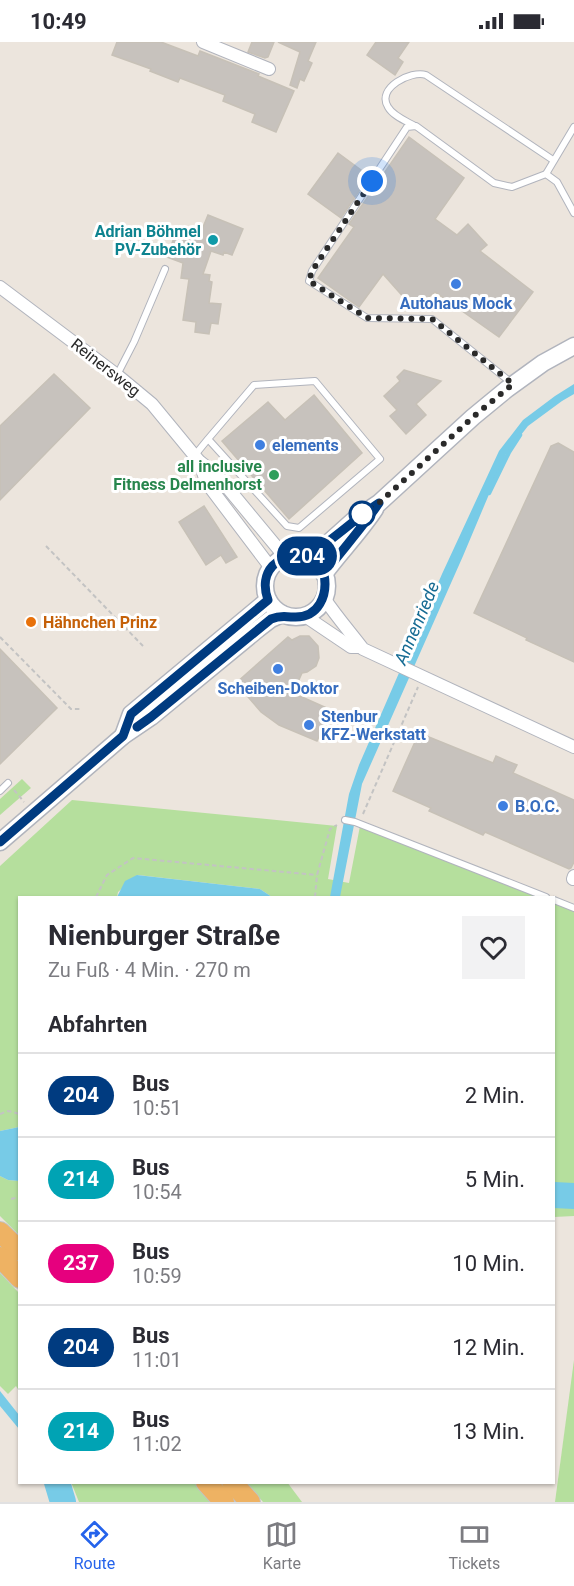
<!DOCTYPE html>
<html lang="de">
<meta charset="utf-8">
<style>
:root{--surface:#fff;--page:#f2f2f3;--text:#2b2b33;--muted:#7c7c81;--line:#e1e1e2;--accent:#2563eb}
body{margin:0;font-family:Roboto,sans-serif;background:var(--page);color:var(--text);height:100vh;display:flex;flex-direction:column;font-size:22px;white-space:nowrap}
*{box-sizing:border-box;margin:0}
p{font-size:20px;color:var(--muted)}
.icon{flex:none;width:33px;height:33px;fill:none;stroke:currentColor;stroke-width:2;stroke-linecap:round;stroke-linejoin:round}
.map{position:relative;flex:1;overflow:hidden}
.sheet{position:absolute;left:18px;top:854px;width:537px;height:588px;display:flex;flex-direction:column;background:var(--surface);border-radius:0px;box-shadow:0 2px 4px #0004}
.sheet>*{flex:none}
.badge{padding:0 12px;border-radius:20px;font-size:21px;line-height:39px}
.you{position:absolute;width:30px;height:30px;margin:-15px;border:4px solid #fff;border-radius:50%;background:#1a73e8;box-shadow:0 0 0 9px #1a73e833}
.map>.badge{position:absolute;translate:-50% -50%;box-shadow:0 0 0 3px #fff}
h2{padding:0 30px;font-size:22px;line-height:54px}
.round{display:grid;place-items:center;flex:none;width:63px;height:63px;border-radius:0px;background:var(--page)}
.summary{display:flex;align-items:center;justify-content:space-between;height:102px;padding:0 30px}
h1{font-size:28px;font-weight:700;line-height:45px}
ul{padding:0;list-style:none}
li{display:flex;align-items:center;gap:18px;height:84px;padding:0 30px;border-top:2px solid var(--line)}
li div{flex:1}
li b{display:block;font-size:22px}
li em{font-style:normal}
li .badge{min-width:66px;font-weight:700;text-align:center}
.status{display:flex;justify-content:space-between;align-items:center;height:42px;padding:0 30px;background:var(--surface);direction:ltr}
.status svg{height:16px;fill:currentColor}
.tab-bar{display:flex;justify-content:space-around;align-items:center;height:84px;border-top:2px solid var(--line);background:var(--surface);font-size:16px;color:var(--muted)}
.tab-bar a{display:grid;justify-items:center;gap:3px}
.tab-bar .selected{color:var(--accent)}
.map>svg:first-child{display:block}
</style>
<div class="status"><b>10:49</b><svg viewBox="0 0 49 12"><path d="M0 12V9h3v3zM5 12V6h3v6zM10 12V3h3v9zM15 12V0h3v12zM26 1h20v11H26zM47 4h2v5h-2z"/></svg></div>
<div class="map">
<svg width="574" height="1460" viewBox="0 0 574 1460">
<rect width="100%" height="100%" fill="#ece5dd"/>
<g fill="#b5df9d">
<path d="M22 737 31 746 0 773V757Z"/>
<path d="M72 758 337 784 328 837 349 841 360 784 541 855H272L260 847 138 833 118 850 117 855H20L19 1085 0 1089V824Z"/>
<path d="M554 860 574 868V1174L554 1175Z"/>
<path d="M0 1134 8 1138 19 1139V1193L0 1174Z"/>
<path d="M0 1231 19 1251V1349L16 1344 8 1352 0 1344Z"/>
<path d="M574 1318V1460H555Z"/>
<path d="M71 1440H194L211 1460H79Z"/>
<path d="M246 1440H287L302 1460H263Z"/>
</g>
<g fill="#77cbe7">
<path d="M574 342V352L562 359 528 384 506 412 463 514 362 742 340 855H330L349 752 359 723 442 532 499 409 523 378 555 354Z"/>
<path d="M137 833 260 847 272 855H117L125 839Z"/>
<path d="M19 1085V1139L8 1138 0 1134V1089Z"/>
<path d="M0 1349 19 1373V1387L0 1364Z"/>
</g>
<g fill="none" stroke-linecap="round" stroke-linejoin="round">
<path stroke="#77cbe7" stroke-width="4.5" d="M489 451 509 410 520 393"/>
<g stroke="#77cbe7" stroke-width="26">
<path d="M554 1153 574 1154"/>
<path d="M57 1440 63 1460"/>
</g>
</g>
<g fill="#c7c2bd" stroke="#c7c1b7" stroke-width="1.5">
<path d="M117 0H161L198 14 200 9 259 32 258 34 294 49 276 90 252 80 255 72 223 59 225 53 180 36 178 40 150 29 151 27 112 13Z"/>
<path d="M252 0H274L268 15 265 16 248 10Z"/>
<path d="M278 0H316L308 19 312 21 304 39 300 37 297 46 290 43 300 10Z"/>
<path d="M376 0H409L398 16 403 20 395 33 367 13Z"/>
<path d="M409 95 464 136 435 177 457 193 468 182 487 203 480 209 533 250 499 295 435 250 414 267 383 232 359 265 318 236 354 185 349 182Z"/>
<path d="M338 111 369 134 341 176 308 152Z"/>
<path d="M208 173 243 187 232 213 224 210 223 213 211 209 203 232 210 233 209 239 212 240 209 261 221 262 218 282 211 281 209 292 195 290 196 280 183 278 189 237 181 236 183 221 167 215 175 193 189 198 193 187 201 190Z"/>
<path d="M404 328 441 339 416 362 426 373 406 392 390 374 397 368 384 354 400 339 397 335Z"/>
<path d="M54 332 90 366 0 458V384Z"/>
<path d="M314 353 362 411 289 477 222 399 268 360 285 378Z"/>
<path d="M558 401 574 410V620L526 598 527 596 474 571 551 404Z"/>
<path d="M204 464 237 515 226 521 221 513 206 523 179 480Z"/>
<path d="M300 594H309L318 604 319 616 316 624 307 630 302 631 293 651 331 668 317 699 279 683 261 670 236 641 288 595 292 598Z"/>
<path d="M0 607 57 666 0 722Z"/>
<path d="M419 691 493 721 496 714 507 719 517 723 513 731 574 758V820L571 826 569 827 485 790 483 793 429 769 431 766 393 749Z"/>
</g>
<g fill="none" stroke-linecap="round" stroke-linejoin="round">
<g stroke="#b1b4bd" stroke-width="8">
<g id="service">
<path d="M415 84C406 79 393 74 388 65 376 46 411 28 426 33L553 118"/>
<path d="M546 132 574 85"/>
<path d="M117 333 134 300 165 227"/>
<path d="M513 342 432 277 367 276 309 239 312 229 407 85 416 84 494 141 512 145 546 132 557 140 574 171"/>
<path d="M195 413 208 397 287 484 299 486 380 417 315 339 254 343 208 397"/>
<path d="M0 749 8 741"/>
<path d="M345 778 355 780 546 855"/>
<path d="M554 858 574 866"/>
</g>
</g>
<g stroke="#b1b4bd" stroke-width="14">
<g id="minor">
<path d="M203 0 269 27"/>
<path d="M0 245 117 333 152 362 199 419 217 433 285 515"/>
<path d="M200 420 206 440 271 526"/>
<path d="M324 556C336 574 350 590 363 607L574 705"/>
<path d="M305 574 351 605H360"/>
<path d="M573 837 574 834"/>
</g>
</g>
<g stroke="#b1b4bd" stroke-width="19">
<g id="secondary">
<circle cx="296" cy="544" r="31"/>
<path d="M306 515 326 503 355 477 379 461 473 375 507 347 543 321 574 304"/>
<path d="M324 532C340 510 360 490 375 467"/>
<path d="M123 694 131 672 268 558"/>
<path d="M0 800 123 694 151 675 258 587 271 577 282 572"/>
</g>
</g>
<g stroke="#c3c3c3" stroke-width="22">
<g id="trunk">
<path d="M0 1190 20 1209"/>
<path d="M0 1215 20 1236"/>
<path d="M206 1440 224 1460"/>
<path d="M232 1440 250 1460"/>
</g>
</g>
<g stroke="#c3c3c3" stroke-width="2" stroke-dasharray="4.5 3" stroke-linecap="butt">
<path d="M46 504 143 604"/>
<path d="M0 595 71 667H80"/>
<path d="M14 748 24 760"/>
<path d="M363 772 418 645"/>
<path d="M96 855 107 833 133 816 317 833"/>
<path d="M315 855 317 833 330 787 337 783"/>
<path d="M0 1072 8 1069 20 1072"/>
<path d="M11 1157 20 1155"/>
</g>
<use href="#service" stroke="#fff" stroke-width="6"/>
<use href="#minor" stroke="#fff" stroke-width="12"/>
<use href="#secondary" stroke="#fff" stroke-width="16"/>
<use href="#trunk" stroke="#eeb263" stroke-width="20"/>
</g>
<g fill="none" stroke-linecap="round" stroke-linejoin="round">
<g stroke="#fff" stroke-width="14">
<path id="line" d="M0 800 123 694 131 672 268 558C258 530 277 510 306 515 332 499 353 478 379 461 362 486 342 508 324 532 328 553 319 576 294 575 284 575 281 573 271 577L151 675 137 685"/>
</g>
<use href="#line" stroke="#003b80" stroke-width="9"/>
<path stroke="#2a2a2a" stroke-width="6" stroke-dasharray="0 10.8" d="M362 472 379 461 473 375 513 342 432 277 367 276 309 239 312 229 372 139"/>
</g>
<circle fill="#0f9aa8" stroke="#fff" stroke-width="2" cx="213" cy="198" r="6"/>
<g fill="#3f7fe0" stroke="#fff" stroke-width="2">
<circle cx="456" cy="242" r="6"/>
<circle cx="260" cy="403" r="6"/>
<circle cx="278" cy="627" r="6"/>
<circle cx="309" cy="683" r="6"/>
<circle cx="503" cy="764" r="6"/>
</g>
<circle fill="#2e9e5b" stroke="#fff" stroke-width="2" cx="274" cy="433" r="6"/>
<circle fill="#fff" stroke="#003b80" stroke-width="3" cx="362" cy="472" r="12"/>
<circle fill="#e8710a" stroke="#fff" stroke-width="2" cx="31" cy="580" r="6"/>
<g text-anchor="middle" stroke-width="6" stroke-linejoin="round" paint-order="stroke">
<g font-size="16" font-weight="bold" fill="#0d838f" stroke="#fff" text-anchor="end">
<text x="201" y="195">Adrian Böhmel<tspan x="201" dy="18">PV-Zubehör</tspan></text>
</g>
<g font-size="16" font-weight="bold" fill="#366cbe" stroke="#fff" text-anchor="start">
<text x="456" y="267" text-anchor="middle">Autohaus Mock</text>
<text x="272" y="409">elements</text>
<text x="278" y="652" text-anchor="middle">Scheiben-Doktor</text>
<text x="321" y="680">Stenbur<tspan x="321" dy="18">KFZ-Werkstatt</tspan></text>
<text x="515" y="770">B.O.C.</text>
</g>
<g font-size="16" fill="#2a2a2a" stroke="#fff">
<text transform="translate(106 325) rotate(38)" y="6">Reinersweg</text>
</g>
<g font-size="16" font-weight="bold" fill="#27864d" stroke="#fff" text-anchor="end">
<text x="262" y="430">all inclusive<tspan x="262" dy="18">Fitness Delmenhorst</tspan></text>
</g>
<g font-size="16" font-weight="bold" fill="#c56008" stroke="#fff" text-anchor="start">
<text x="43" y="586">Hähnchen Prinz</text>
</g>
<g font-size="18" font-style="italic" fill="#166b93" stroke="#fff">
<text transform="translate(417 581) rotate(-67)" y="6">Annenriede</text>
</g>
</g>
</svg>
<div class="you" style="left:372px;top:139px"></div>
<b class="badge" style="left:307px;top:514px;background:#003b80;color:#fff">204</b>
<section class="sheet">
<div class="summary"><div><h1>Nienburger Straße</h1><p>Zu Fuß · 4 Min. · 270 m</p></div><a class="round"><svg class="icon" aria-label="heart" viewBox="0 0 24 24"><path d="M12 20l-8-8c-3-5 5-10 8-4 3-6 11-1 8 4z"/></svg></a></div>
<h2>Abfahrten</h2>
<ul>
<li><span class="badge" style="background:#003b80;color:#fff">204</span><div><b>Bus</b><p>10:51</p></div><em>2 Min.</em></li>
<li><span class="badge" style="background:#00a3b4;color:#fff">214</span><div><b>Bus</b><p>10:54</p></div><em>5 Min.</em></li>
<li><span class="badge" style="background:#e6007e;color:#fff">237</span><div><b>Bus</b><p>10:59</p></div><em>10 Min.</em></li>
<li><span class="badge" style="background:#003b80;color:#fff">204</span><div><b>Bus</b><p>11:01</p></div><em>12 Min.</em></li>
<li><span class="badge" style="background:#00a3b4;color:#fff">214</span><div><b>Bus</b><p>11:02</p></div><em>13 Min.</em></li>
</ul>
</section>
</div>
<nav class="tab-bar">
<a class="selected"><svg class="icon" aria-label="directions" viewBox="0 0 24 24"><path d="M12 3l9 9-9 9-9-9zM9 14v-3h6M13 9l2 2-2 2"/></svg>Route</a>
<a><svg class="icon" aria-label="map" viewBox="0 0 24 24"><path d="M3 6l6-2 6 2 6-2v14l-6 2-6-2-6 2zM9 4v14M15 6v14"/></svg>Karte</a>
<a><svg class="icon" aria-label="tickets" viewBox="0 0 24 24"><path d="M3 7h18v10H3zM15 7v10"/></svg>Tickets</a>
</nav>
